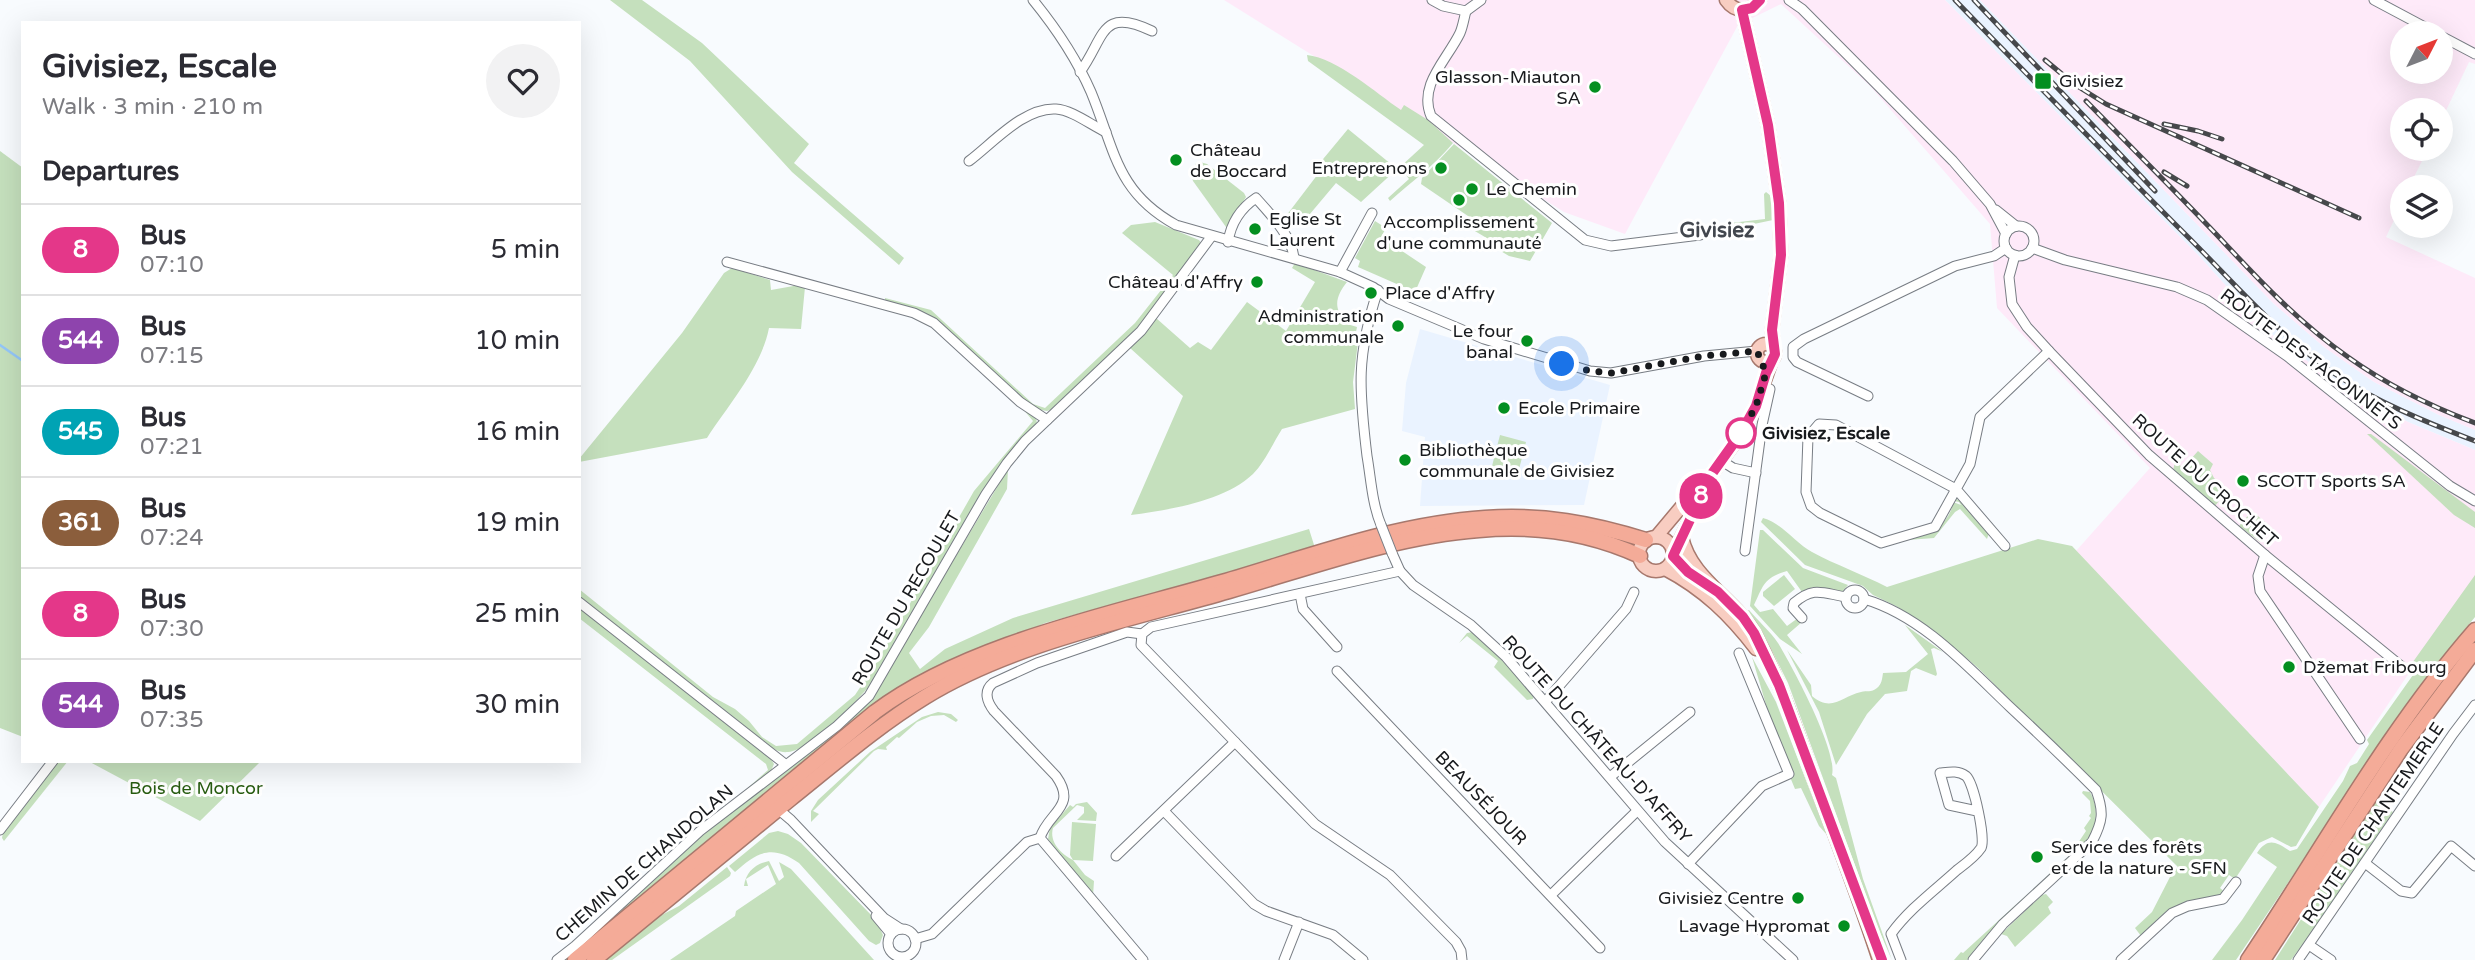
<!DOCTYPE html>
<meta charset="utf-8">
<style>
:root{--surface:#fff;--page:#f2f2f3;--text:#2b2b33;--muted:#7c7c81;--line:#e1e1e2}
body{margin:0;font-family:"Varela Round",sans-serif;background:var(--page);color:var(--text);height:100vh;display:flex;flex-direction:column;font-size:26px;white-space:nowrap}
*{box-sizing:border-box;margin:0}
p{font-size:23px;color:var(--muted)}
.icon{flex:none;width:38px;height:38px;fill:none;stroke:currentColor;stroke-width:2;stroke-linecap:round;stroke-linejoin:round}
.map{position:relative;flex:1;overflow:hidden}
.details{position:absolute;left:21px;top:21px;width:560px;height:742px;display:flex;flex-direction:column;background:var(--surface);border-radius:0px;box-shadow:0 7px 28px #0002}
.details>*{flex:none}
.badge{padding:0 14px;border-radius:23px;font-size:24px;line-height:46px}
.needle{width:46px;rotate:48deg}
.controls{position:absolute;left:2390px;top:21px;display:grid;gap:14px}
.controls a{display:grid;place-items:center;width:63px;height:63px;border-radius:50%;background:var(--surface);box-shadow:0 7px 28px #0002;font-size:35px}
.you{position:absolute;width:35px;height:35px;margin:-18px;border:5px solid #fff;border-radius:50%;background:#1a73e8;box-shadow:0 0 0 10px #1a73e833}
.map>.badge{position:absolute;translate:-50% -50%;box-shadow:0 0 0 4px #fff}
h2{padding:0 21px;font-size:26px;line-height:63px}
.round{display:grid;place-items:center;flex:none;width:74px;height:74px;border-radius:37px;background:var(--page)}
.headline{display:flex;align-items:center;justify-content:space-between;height:119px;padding:0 21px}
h1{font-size:33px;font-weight:800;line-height:52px}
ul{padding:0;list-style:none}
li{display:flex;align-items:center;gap:21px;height:91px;padding:0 21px;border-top:2px solid var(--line)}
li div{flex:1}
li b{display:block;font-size:26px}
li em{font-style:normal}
li .badge{min-width:77px;font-weight:700;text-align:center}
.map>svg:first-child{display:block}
</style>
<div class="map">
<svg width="2475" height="960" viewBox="0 0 2475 960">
<rect width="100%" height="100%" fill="#f8fbfe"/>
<g fill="#eaf3ff">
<path d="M1945 0H1980L2274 304 2324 347 2374 382 2439 415 2475 430V450L2408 422 2342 387 2266 330 2199 256Z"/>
<path d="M1420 329 1610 385 1584 505 1420 506 1425 437 1402 431 1406 383Z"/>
</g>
<g fill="#feeaf9" fill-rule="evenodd">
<path d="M1224 0H1945L2199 256 2266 330 2342 387 2408 422 2475 450V598L2407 676 2319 807 2076 551 2150 468 1997 308 1990 224 1870 86 1781 4 1738 25 1625 234 1564 212Z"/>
<path d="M1980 0H2475V64L2469 62 2441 121V110H2403V149H2428L2409 187H2403V201L2386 237 2475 278V430L2439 415 2374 382 2324 347 2274 304ZM2403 33H2441V72H2403Z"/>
</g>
<g fill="#c5e0bd">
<path d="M610 0H642L702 43 809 144 794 163 904 258 899 265 792 172 690 61Z"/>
<path d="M1307 55C1337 58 1376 93 1401 110L1404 105 1428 120 1453 143C1434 166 1412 181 1390 201L1388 198 1409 179 1400 167 1424 145 1308 61Z"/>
<path d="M1348 129 1397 169 1361 202 1336 183 1299 227 1286 216 1318 174 1314 170Z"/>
<path d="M1454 144 1552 223 1530 261 1509 256 1489 244 1490 240 1463 224 1468 216 1421 184 1422 178Z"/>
<path d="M0 151 23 168V737L0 728Z"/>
<path d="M1200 162 1207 164 1244 193 1246 197 1229 226 1226 227 1193 181 1191 174 1196 163Z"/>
<path d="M1766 192 1771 196 1773 220 1749 225 1716 237 1704 239 1703 231H1698L1705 226 1765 219 1764 194Z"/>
<path d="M1375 221 1386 228 1381 237 1426 267 1415 292 1358 267 1360 261 1355 258Z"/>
<path d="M1155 222 1199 240 1201 243 1146 318 1125 342 1053 409 1047 411 1034 409 936 321 885 302V298L931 310 1033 404 1045 408 1135 323 1173 275 1122 233 1131 225Z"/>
<path d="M1295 263 1347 282C1336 296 1332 309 1347 321V324L1357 327 1356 332 1359 334 1353 382 1355 409 1282 429C1273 443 1265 462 1253 474 1225 501 1169 510 1131 515L1183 396 1130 348 1156 318 1190 348 1198 342 1211 350 1247 302 1286 331 1315 282 1292 268Z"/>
<path d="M732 268 770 280 771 290 799 285 805 287 801 329 769 328C761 368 729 404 707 438L579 462V459L682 333 724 273Z"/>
<path d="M1018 403 1036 417 1037 424 1023 437 882 670C867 691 814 750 788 752 780 753 774 749 768 746L579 598V589L713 697 735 709 749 721 762 737 776 746 797 744 855 695 875 665 974 491 1033 421Z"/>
<path d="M2367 434H2371L2475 512V528L2454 515Z"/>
<path d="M1500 435 1526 442 1517 477 1491 470Z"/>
<path d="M2198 451 2213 464 2210 470 2214 478 2228 490 2215 506 2173 471 2175 461 2183 468Z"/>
<path d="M1008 469 1007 489 929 627 909 653 920 669 945 649 1013 618 1309 529 1315 548 1045 623 896 689 848 725 703 850 568 960H561L676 854 871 698Z"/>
<path d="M1956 499 1962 501 1989 533 1987 539 1960 509 1955 512 1934 538 1908 540C1929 533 1950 525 1953 502L1961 505 1959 502 1954 501Z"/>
<path d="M2252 511 2273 529 2260 542 2239 526Z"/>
<path d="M1763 518C1782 523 1795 543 1812 552 1836 565 1862 574 1887 587L2038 539 2072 546 2319 807 2296 846 2291 847 2272 837 2259 843 2235 879 2229 875 2220 888 2226 893 2214 898 2188 902 2141 936 2135 928 2152 912 2170 877 2178 867 1977 667 1933 630 1896 606 1873 595 1863 586 1805 565 1761 522Z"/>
<path d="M1760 530H1763L1803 568 1848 585 1841 593 1813 587 1802 592 1787 571C1764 577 1763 586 1754 605L1760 612 1773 609 1787 626 1798 618 1802 622 1787 635 1802 654 1780 639 1750 606Z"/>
<path d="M1784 575 1795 589 1774 606 1763 596V592Z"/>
<path d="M2475 575V617L2425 679 2236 960H2212L2242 920 2277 867 2257 853C2268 837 2276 842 2290 851L2297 849 2343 781 2350 766 2357 763 2369 744 2367 740 2413 675 2410 666Z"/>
<path d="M579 607 771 759 774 764 770 773 733 801 768 770 766 764 579 618Z"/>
<path d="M1749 610C1758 621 1770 631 1778 643 1792 666 1838 751 1832 775L1836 778 1863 879 1892 960 1878 928 1788 683 1765 637 1747 611Z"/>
<path d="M1905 625 1943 652 1934 648 1931 649 1937 674 1936 676 1916 668 1911 671 1907 691 1885 694 1867 714 1836 765 1819 712 1787 650 1811 685 1812 696C1832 713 1842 696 1861 692 1867 690 1871 693 1877 688 1882 684 1882 679 1883 673L1906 672 1928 654Z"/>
<path d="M1473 632 1500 657 1534 695 1533 699 1527 700 1494 667 1498 661 1467 636 1459 643 1467 633Z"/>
<path d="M1752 657 1776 702 1827 835 1819 826 1801 788 1795 789 1790 777 1794 775 1765 709 1767 708Z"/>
<path d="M938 712 951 714 958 720 956 722 944 715 931 716 917 722 899 738 897 737 886 747 887 750 878 749 874 751 813 811 819 814 811 822V811L818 800 870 752 922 717Z"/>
<path d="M58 761H68L4 841 2 838 3 833Z"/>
<path d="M88 761H261L200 821Z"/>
<path d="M2083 791 2090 792C2099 808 2097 825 2088 840 2046 878 2001 914 1967 960H1954L1961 952 1963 953 2069 856 2067 854 2076 846 2086 831 2084 828 2091 818 2089 816 2091 813 2090 801 2082 793Z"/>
<path d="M1087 802 1097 813 1096 821 1077 820 1084 813V807L1077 805 1053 828C1049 842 1061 854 1073 860L1070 855 1072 822 1096 824 1093 861 1073 860 1085 875 1094 881 1093 896 1048 839 1050 828 1070 805 1073 807 1076 804Z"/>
<path d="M2376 802 2393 812 2317 925 2291 960H2275Z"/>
<path d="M778 831 788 834 801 843 876 920 883 935 880 943 876 945 869 941 799 863C772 844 757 852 735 872L729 866 769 833Z"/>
<path d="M769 861 779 881 784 877 779 862 791 869 874 960H670L735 916 736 911 776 884 768 865 746 879 748 886H744C746 872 755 864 769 861Z"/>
<path d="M727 867 731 873 730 876 612 960H602L650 921 679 906Z"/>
<path d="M2046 894 2053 902 2048 907 2051 913 2015 947 2007 936 2001 934 2042 895Z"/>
</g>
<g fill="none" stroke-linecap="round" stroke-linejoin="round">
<path stroke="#94c7f9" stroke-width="2.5" d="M0 345 23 361"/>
<g stroke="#787d84" stroke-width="11">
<g id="minor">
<path d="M1033 0C1055 27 1077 60 1091 92 1115 150 1116 192 1176 225L1340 272 1373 287 1389 299 1484 339 1590 371 1611 373 1704 356 1757 351"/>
<path d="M1432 0 1443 6 1466 11 1481 0"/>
<path d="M1789 0 1802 9 1953 161 1990 204 2006 234"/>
<path d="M2374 0 2436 33"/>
<path d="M1466 11C1464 18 1463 26 1460 33 1447 60 1418 85 1431 116L1585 240 1611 246 1700 235"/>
<path d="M2441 36 2475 54"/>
<path d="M1080 72C1105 38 1100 6 1152 31"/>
<path d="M969 161C993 143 1024 107 1056 109 1072 110 1091 125 1106 132"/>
<path d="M1996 210 2016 226"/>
<circle cx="2019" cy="241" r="15"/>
<path d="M1228 242C1231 223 1241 208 1256 198 1270 214 1292 236 1294 258"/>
<path d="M2032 248 2065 260 2177 287 2207 300 2287 356 2450 486 2475 501"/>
<path d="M2015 255 2009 277 2012 304 2027 327 2049 351 2149 455 2265 555 2401 666"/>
<path d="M727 262 914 313 934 323 1020 402 1047 420"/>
<path d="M1340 272 1372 213"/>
<path d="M1378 290C1356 355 1359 390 1367 456 1371 479 1372 503 1381 525"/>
<path d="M1868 396 1797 362 1793 357V347L1804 339 1955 266 1994 256 2006 248"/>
<path d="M1722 461 1733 468 1756 473"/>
<path d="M2005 546 1956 489 1836 425 1819 424 1808 437 1806 492 1811 506 1820 513 1881 543 1935 527 1970 464 1980 417 2049 351"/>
<path d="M1745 551 1762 425 1770 389"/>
<path d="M1392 553 1400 571 1413 585 1471 625 1506 657 1665 842 1793 960"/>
<path d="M2265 555 2258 576 2260 591 2360 739"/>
<circle cx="1855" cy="599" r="9"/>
<path d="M1300 594 1303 609 1337 647"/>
<path d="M1864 599C1922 616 1967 666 2010 707 2039 734 2068 762 2096 790 2104 812 2103 821 2092 842L2003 924 1973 960"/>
<path d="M579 602 785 764"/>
<path d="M1802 618 1793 608 1794 603C1814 586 1822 593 1846 597"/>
<path d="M1142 634 1127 632 1037 663 993 683C983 691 987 702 994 711L1056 776C1078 807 1048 812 1040 838L1143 960"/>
<path d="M1337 671 1600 948"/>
<path d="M1546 701 1626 609 1634 592"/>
<path d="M1235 742 1315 824 1390 875 1456 942 1461 951 1462 960"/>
<path d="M1610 777 1690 712"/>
<path d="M778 809 791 820 884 918 901 929"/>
<path d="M1164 811 1254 904 1266 911 1333 935 1363 960"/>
<path d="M0 830 53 761"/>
<path d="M1116 856 1235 742 1141 645 1142 634 1151 627 1400 571"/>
<path d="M2365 863 2401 891 2412 893 2451 846 2475 866"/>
<path d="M1688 864 1762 786 1789 774 1739 653"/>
<path d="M1551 895 1637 811"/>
<path d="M876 916 891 934"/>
<circle cx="902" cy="943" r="14"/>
<path d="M915 939 932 934 1027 842 1040 838"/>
<path d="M2309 945 2331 960"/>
<path d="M557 960 575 946 700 831 837 726 869 696 986 494 1007 463 1025 441 1141 331 1211 237"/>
<path d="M1284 960 1299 922"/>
<path d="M1901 960 1891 934C1909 909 1934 891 1957 870 1965 864 1975 857 1981 848 1986 840 1974 783 1966 776 1958 770 1949 772 1940 773L1949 805 1977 811"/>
<path d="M2121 960 2172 913 2188 906 2223 899 2236 882"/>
<path d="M2298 960 2453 734 2475 705"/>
</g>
</g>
<g stroke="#a7786d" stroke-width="15">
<g id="major">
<path d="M1726 0C1735 13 1750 13 1760 0"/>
<path d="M1742 10 1768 125 1779 203 1781 255 1772 330 1774 349"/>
<circle cx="1766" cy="353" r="9"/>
<path d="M1656 537 1698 487 1711 475 1741 434 1756 406 1772 360"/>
<path d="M1682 537C1691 579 1735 598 1755 634 1782 685 1800 740 1819 793 1840 849 1861 904 1879 960"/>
<circle cx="1656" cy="554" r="17"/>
<path d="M1678 544 1707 485"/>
<path d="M1665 569C1703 589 1730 615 1756 649"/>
</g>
</g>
<g stroke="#a7786d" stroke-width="17">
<g id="highway">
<path d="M575 960 875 712C967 643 1112 614 1222 582 1308 557 1394 524 1485 518 1543 514 1591 523 1646 540"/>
<path d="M594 960C659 907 724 854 789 800 833 765 876 727 925 697 1013 643 1129 620 1229 591 1309 568 1396 536 1479 530 1534 525 1590 533 1640 556"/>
<path d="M2248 960C2322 850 2387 731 2475 630"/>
<path d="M2263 960 2401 749 2475 650"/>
</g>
</g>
<use href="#minor" stroke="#fff" stroke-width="9"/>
<use href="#major" stroke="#f8cdc1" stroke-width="12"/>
<use href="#highway" stroke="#f4ab98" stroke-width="14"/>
<g stroke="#46484b" stroke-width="5">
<g id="rail">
<path d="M1955 0C2028 76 2103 151 2178 227 2228 276 2274 331 2332 372 2376 402 2426 422 2475 441"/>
<path d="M1974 0 2155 191"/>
<path d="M2045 60 2074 84 2106 104 2359 218"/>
<path d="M2086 101C2129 145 2173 189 2216 234 2257 278 2298 322 2348 357 2387 385 2430 406 2475 423"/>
<path d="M2164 124 2198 131 2222 139"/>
<path d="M2164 172 2187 186"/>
</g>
</g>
<use href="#rail" stroke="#fff" stroke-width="2.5" stroke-dasharray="8" stroke-linecap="butt"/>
<g stroke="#787d84" stroke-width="11" stroke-linecap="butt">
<path id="minor-bridge" d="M1381 525 1392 553"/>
</g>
<use href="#minor-bridge" stroke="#fff" stroke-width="9"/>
</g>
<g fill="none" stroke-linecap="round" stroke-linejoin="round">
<g stroke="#fff" stroke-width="16">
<path id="line" d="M1760 0 1752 8 1742 10 1768 125 1779 203 1781 255 1772 330 1775 354 1766 373 1756 406 1741 433 1711 475 1673 556 1688 572 1718 592 1743 617 1754 633 1779 685 1882 960"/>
</g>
<use href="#line" stroke="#e43789" stroke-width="10"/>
<path stroke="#181a1d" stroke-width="7" stroke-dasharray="0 12.6" d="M1562 364 1590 371 1611 373 1704 356 1757 351 1766 373 1756 406 1741 433"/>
</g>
<g fill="#048f20" stroke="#fff" stroke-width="2.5">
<rect x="2034" y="72" width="18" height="18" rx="3.5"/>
<circle cx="1595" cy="87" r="7"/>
<circle cx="1176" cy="160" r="7"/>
<circle cx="1441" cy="168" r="7"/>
<circle cx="1472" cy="189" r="7"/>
<circle cx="1459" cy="200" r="7"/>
<circle cx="1255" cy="229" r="7"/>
<circle cx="1257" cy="282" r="7"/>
<circle cx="1371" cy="293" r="7"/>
<circle cx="1398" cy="326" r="7"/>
<circle cx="1527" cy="341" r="7"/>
<circle cx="1504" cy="408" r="7"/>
<circle cx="1405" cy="460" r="7"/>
<circle cx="2243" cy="481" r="7"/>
<circle cx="2289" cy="667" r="7"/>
<circle cx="2037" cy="857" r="7"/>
<circle cx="1798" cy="898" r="7"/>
<circle cx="1844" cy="926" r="7"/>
</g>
<circle fill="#fff" stroke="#e43789" stroke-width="3.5" cx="1741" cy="433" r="14"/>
<g text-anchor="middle" stroke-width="6" stroke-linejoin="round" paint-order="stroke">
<g font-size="18" fill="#181a1d" stroke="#fff" text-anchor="start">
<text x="1581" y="83" text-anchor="end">Glasson-Miauton<tspan x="1581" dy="21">SA</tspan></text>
<text x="2059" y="87">Givisiez</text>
<text x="1190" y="156">Château<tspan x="1190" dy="21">de Boccard</tspan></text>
<text x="1427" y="174" text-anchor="end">Entreprenons</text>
<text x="1486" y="195">Le Chemin</text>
<text x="1269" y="225">Eglise St<tspan x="1269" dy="21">Laurent</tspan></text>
<text x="1459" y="228" text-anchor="middle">Accomplissement<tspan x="1459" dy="21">d'une communauté</tspan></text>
<text x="1243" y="288" text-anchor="end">Château d'Affry</text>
<text x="1385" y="299">Place d'Affry</text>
<text x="1384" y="322" text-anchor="end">Administration<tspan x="1384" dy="21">communale</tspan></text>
<text x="1513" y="337" text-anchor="end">Le four<tspan x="1513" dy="21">banal</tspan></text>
<text x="1518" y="414">Ecole Primaire</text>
<text x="1419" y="456">Bibliothèque<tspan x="1419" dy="21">communale de Givisiez</tspan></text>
<text x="2257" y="487">SCOTT Sports SA</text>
<text x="2303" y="673">Džemat Fribourg</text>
<text x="2051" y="853">Service des forêts<tspan x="2051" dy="21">et de la nature - SFN</tspan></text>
<text x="1784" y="904" text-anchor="end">Givisiez Centre</text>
<text x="1830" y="932" text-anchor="end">Lavage Hypromat</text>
</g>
<g font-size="18" fill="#181a1d" stroke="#fff">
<text transform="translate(2311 359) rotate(37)" y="6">ROUTE DES TACONNETS</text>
<text transform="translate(2205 480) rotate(42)" y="6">ROUTE DU CROCHET</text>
<text transform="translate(906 598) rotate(-60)" y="6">ROUTE DU RECOULET</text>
<text transform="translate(1597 739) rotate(48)" y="6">ROUTE DU CHÂTEAU-D'AFFRY</text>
<text transform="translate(1481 798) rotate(46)" y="6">BEAUSÉJOUR</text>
<text transform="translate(2373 823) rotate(-56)" y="6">ROUTE DE CHANTEMERLE</text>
<text transform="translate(644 863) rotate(-41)" y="6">CHEMIN DE CHANDOLAN</text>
</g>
<g font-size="18" font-weight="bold" fill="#181a1d" stroke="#fff" text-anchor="start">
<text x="1762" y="439">Givisiez, Escale</text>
</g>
<g font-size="18" fill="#275c10" stroke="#fff">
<text x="196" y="794">Bois de Moncor</text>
</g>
<g font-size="21" font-weight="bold" fill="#43474e" stroke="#fff">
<text x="1717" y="237">Givisiez</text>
</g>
</g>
</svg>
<div class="controls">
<a><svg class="needle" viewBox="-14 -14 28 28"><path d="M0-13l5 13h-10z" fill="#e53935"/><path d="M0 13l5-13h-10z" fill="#7c7c81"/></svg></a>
<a><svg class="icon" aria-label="locate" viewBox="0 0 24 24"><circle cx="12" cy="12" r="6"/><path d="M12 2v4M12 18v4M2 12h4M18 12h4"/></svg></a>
<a><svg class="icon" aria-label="layers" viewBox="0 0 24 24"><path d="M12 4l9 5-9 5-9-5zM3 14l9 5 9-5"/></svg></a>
</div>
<div class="you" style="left:1562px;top:364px"></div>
<b class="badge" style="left:1701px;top:496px;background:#e43789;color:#fff">8</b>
<section class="details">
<div class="headline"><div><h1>Givisiez, Escale</h1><p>Walk · 3 min · 210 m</p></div><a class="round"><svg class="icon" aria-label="heart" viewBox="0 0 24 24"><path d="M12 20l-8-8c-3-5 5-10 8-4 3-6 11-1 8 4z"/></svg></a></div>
<h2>Departures</h2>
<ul>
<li><span class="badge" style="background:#e43789;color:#fff">8</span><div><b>Bus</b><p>07:10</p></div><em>5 min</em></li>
<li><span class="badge" style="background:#8e44ad;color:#fff">544</span><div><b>Bus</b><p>07:15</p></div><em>10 min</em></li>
<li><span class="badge" style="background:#00a3b4;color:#fff">545</span><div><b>Bus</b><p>07:21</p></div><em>16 min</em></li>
<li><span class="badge" style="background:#8b5e3c;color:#fff">361</span><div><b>Bus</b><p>07:24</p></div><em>19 min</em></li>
<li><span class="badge" style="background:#e43789;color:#fff">8</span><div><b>Bus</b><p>07:30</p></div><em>25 min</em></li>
<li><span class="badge" style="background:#8e44ad;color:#fff">544</span><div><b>Bus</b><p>07:35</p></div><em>30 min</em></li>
</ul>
</section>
</div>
